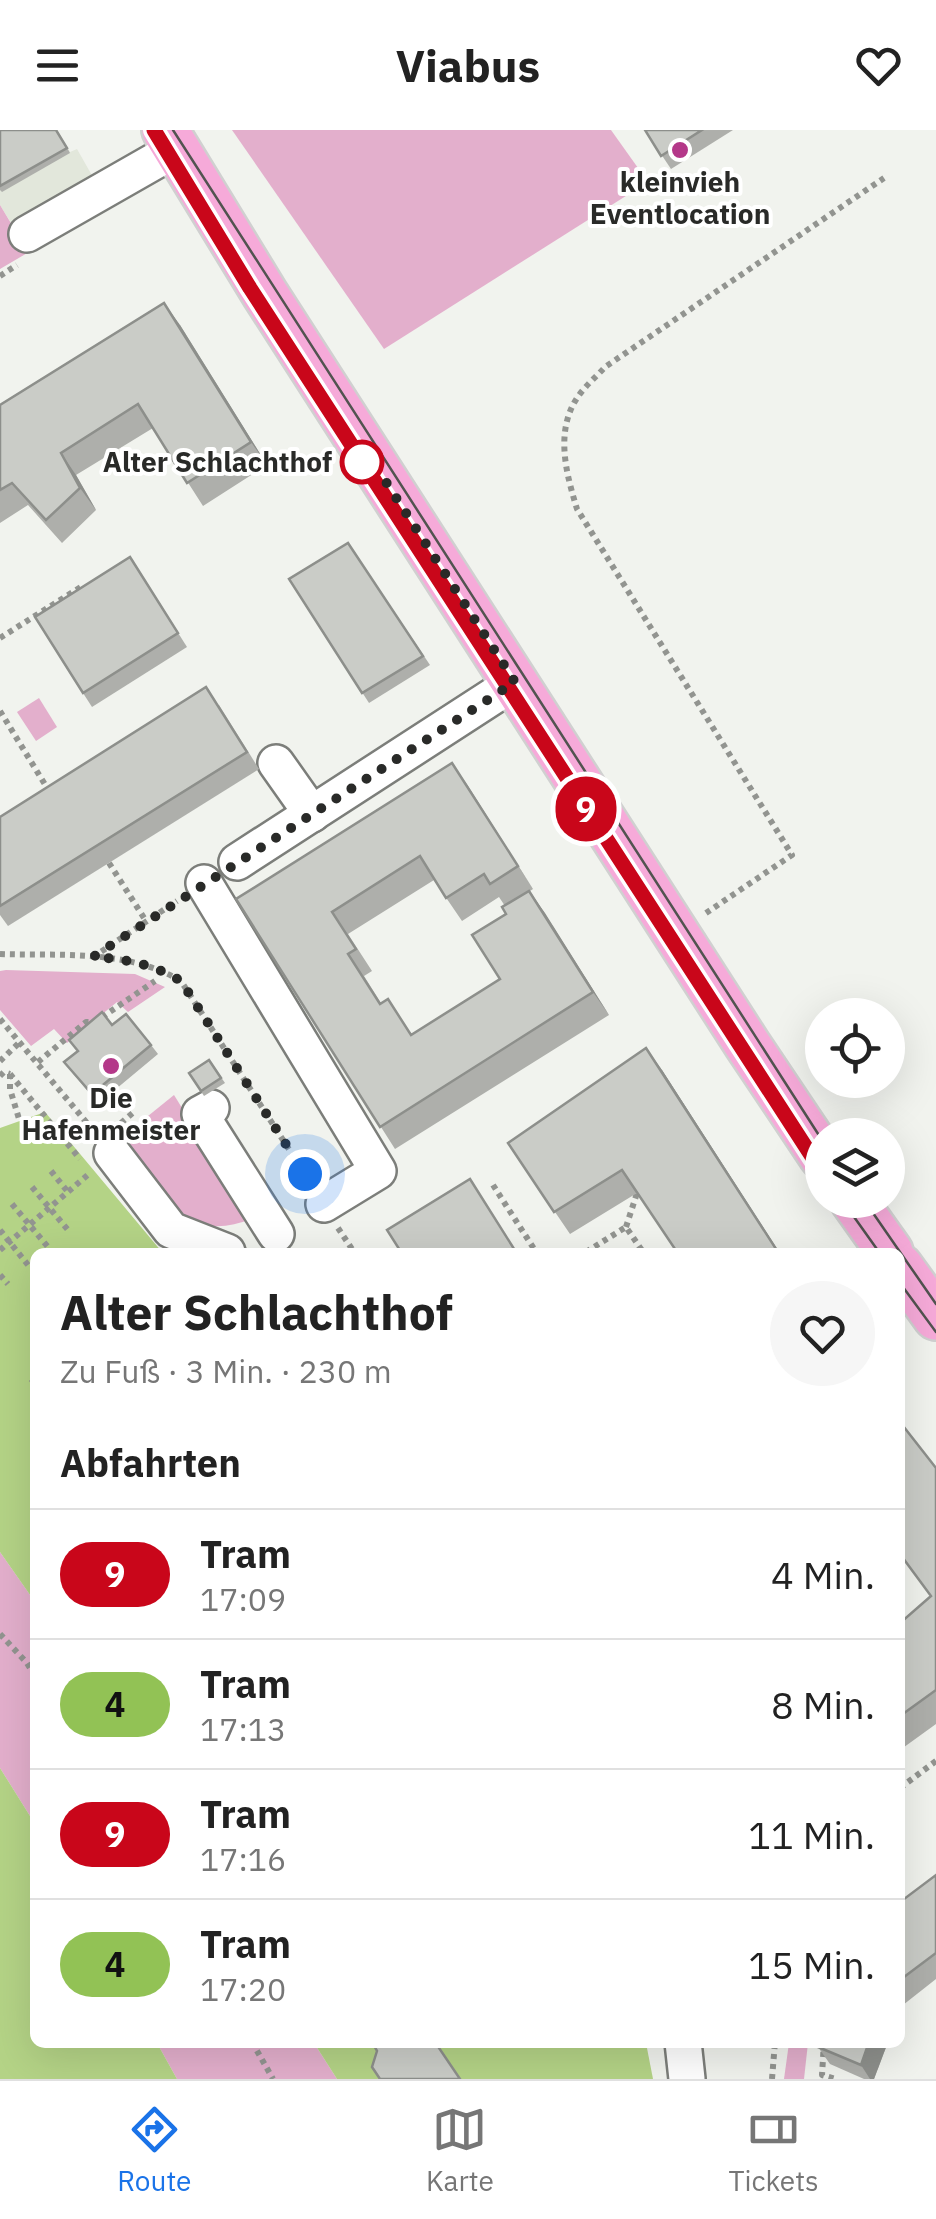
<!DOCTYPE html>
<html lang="de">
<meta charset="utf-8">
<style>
:root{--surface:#fff;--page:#f6f6f6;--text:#222;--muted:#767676;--line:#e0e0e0;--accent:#1a73e8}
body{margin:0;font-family:"IBM Plex Sans",sans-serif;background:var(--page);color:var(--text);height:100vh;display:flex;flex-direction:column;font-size:38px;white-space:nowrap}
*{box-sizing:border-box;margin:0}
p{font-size:32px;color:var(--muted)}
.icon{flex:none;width:55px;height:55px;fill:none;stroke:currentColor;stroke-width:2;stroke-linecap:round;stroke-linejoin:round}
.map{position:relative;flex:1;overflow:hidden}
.side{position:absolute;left:30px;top:1118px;width:875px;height:800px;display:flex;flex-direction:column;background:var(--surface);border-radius:15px;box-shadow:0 10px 40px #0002}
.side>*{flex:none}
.badge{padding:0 20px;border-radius:32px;font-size:35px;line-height:65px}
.tools{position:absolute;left:805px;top:868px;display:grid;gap:20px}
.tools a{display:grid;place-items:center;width:100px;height:100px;border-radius:50%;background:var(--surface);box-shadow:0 10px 40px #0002;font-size:50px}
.you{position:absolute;width:50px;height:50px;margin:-25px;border:8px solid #fff;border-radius:50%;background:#1a73e8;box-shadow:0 0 0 15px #1a73e833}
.map>.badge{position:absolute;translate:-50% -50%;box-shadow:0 0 0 5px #fff}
h2{padding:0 30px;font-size:38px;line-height:90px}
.round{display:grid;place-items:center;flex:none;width:105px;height:105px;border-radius:52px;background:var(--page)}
.headline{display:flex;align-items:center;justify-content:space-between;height:170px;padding:0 30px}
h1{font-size:48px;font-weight:700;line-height:75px}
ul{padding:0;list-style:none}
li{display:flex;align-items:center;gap:30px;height:130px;padding:0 30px;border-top:2px solid var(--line)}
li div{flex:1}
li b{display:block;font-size:38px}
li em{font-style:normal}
li .badge{min-width:110px;font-weight:700;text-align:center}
header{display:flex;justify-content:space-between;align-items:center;height:130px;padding:0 30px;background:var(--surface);font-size:45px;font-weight:700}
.tabs{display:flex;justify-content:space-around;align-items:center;height:140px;border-top:2px solid var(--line);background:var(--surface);font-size:28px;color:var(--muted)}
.tabs a{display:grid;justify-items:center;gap:5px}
.tabs .on{color:var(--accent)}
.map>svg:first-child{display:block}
</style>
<header><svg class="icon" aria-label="menu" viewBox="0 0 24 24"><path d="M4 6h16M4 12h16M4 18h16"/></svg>Viabus<svg class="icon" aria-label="heart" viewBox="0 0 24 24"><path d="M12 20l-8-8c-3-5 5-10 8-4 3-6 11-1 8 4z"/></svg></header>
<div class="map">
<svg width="936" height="1949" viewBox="0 0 936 1949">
<rect width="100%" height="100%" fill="#f1f3ee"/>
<path fill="#e2e7db" d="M0 0H57L70 22 77 19 94 49 13 96 0 75Z"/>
<g fill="#e3afcc">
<path d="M232 0H611L648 52 384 219Z"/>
<path d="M0 75 12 95 109 75 0 139Z"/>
<path d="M39 568 57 597 36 611 17 582Z"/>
<path d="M6 840 135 844 165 857 128 882 117 872 67 913 54 899 31 916 0 880V841Z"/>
<path d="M174 965 251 1089C229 1098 207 1099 186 1089L124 1015 127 1003Z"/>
<path d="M0 1422 35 1472V1694L0 1638Z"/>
<path d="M157 1913H314L337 1949H177Z"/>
<path d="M789 1913H808L804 1949H784Z"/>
</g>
<g fill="#b4d386">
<path d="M45 982 162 1122H35V1472L0 1422V998Z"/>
<path d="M0 1638 35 1694V1912L157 1913 177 1949H0Z"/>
<path d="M314 1913H646L653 1949H337Z"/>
</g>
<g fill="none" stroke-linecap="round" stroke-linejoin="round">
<g stroke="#7c7e7a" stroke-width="40">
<g id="minor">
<path d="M27 104 176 19"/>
<path d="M276 633 312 684"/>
<path d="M237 732 515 552"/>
<path d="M204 753 378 1041 324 1074"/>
<path d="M211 978 200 984 276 1104"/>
<path d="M112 1023 171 1100 227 1122"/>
<path d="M683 1912 687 1949"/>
</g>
</g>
<g stroke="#d0d0d0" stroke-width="50">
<g id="major">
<path d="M165 0 265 164 747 914 822 1026"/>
<path d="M853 1070 890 1122"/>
<path d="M900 1137 936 1187"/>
</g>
</g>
<g stroke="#929490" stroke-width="6" stroke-dasharray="5 5" stroke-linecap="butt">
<path d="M0 146 17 135"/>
<path d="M0 508 84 455 87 459"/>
<path d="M0 581 49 661"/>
<path d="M109 733 146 791"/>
<path d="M706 783 792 725 577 379C566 343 555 302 577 268 584 257 596 247 605 237L884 48"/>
<path d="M0 824C61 826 127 819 181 851L308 1049"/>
<path d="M93 827 177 771"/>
<path d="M0 889 92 999"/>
<path d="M0 931 21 911"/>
<path d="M38 932 86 892H95L155 851"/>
<path d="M10 944 80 1029"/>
<path d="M10 944V959L19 989"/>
<path d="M0 946 4 942 10 944"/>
<path d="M121 993 135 981"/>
<path d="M51 1041 68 1062"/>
<path d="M493 1055 536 1122"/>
<path d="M32 1057 68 1100"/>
<path d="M12 1074 48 1117"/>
<path d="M626 1097 637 1063"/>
<path d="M338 1098 354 1122"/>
<path d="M0 1100 28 1135"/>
<path d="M0 1120 90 1043"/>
<path d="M586 1122 626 1097 643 1122"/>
<path d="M0 1145 8 1154"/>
<path d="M31 1249 35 1253"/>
<path d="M0 1504 27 1533 35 1546"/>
<path d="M900 1658 936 1631"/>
<path d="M252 1912 273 1949"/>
<path d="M824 1912 822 1945 836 1949"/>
<path d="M772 1949 775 1912"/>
</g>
<use href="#minor" stroke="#fff" stroke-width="35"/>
<use href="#major" stroke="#f6aad9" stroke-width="45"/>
<g stroke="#525350" stroke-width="2.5">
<path d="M154 0 250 158 822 1042"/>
<path d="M173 0 822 1010"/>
<path d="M842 1070 879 1122"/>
<path d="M864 1070 936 1174"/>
<path d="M900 1153 936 1202"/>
</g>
</g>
<g fill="#aeafab" fill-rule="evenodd">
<path d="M0 0H57L70 23 2 62 0 60Z"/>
<path d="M645 0H733L671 39Z"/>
<path d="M180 195 267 335 203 376 153 298 76 345 96 380 62 413 28 375 0 393V275Z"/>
<path d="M348 413 430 535 369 573 289 449Z"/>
<path d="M130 427 187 517 92 577 83 563Z"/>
<path d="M219 575 259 639 8 796 0 785V687Z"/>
<path d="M452 633 533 759 530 761 609 885 395 1019 236 769ZM434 750 462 791 499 767 505 776 506 784 500 849 412 904 381 873 364 846 372 841 348 804Z"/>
<path d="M112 895 151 915 158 924 98 974 64 932 77 921 69 910Z"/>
<path d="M209 930 225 953 204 966 189 943Z"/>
<path d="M662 940 779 1122H677L637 1063 570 1104 508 1013Z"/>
<path d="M936 1338V1594L900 1620V1493L931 1467Z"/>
<path d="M936 1745V1849L903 1875 900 1883V1772Z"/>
<path d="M820 1912H888L874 1949H864L830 1934 818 1917Z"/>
</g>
<g fill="#8d8f8b">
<path d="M164 173 180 195 267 335 251 312Z"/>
<path d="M61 323 76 345 96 380 80 358Z"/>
<path d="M452 633 468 656 533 759 518 736Z"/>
<path d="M529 761 545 783 609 885 593 862Z"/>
<path d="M646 918 662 940 779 1122H778Z"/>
<path d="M869 1912H888L874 1949H870L861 1935Z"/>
</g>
<g fill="#caccc7" stroke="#8d8f8b" stroke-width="2.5">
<path d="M0 0H56L67 18 0 56Z"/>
<path d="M645 0H702L661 26Z"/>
<path d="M164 173 251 312 187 353 138 274 61 323 80 358 46 390 12 353 0 360V275Z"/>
<path d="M348 413 423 526 362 563 289 449Z"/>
<path d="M130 427 178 503 83 563 35 487Z"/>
<path d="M206 557 247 622 0 776V687Z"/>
<path d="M452 633 518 736 490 754 484 744 446 768 420 726 332 782 356 819 348 824 380 874 388 869 411 905 500 849 472 805 506 784 502 777 529 761 593 862 380 997 236 769Z"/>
<path d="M102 882 112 895 126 884 151 915 92 964 64 932 78 921 69 910Z"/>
<path d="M646 918 778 1122H677L622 1040 554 1082 508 1013Z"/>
<path d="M209 930 221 948 201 961 189 943Z"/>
<path d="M470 1049 516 1122H401L387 1100Z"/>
<path d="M900 1292 936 1338V1560L900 1586V1493L931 1466 900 1424Z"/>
<path d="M936 1745V1823L900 1850V1772Z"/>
<path d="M372 1912H435L460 1949H380L372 1937 377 1921Z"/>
<path d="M820 1912H869L861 1935 818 1917Z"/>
</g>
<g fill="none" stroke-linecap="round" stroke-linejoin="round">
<g stroke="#fff" stroke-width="22">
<path id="line" d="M154 0 250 158 822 1042"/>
</g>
<use href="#line" stroke="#c9061a" stroke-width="15"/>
<path stroke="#292a28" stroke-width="10" stroke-dasharray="0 18" d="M305 1044 181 851C152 834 126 829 93 827L515 552 364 318 362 332"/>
</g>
<g fill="#b43889" stroke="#fff" stroke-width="4">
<circle cx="680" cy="20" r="10"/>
<circle cx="111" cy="936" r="10"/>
</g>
<circle fill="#fff" stroke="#c9061a" stroke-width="5" cx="362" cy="332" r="20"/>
<g text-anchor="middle" stroke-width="8" stroke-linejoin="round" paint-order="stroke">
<g font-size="28" font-weight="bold" fill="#292a28" stroke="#fff">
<text x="680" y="62">kleinvieh<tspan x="680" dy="32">Eventlocation</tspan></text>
<text x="111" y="978">Die<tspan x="111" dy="32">Hafenmeister</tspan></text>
</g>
<g font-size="28" font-weight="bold" fill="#292a28" stroke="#fff" text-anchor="end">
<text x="332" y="342">Alter Schlachthof</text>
</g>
</g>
</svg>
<div class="tools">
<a><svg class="icon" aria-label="locate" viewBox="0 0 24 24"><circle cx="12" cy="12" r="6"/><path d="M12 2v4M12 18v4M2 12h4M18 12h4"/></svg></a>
<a><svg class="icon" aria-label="layers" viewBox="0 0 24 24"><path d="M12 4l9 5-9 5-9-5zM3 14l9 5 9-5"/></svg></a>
</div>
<div class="you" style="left:305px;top:1044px"></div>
<b class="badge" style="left:586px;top:679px;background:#c9061a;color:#fff">9</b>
<section class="side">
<div class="headline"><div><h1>Alter Schlachthof</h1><p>Zu Fuß · 3 Min. · 230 m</p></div><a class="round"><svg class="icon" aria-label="heart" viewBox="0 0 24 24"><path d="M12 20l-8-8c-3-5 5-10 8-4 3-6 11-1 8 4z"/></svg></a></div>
<h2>Abfahrten</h2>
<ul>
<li><span class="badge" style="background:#c9061a;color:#fff">9</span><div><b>Tram</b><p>17:09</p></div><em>4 Min.</em></li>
<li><span class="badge" style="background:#92c255;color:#111">4</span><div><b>Tram</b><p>17:13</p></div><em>8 Min.</em></li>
<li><span class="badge" style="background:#c9061a;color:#fff">9</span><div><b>Tram</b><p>17:16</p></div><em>11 Min.</em></li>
<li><span class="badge" style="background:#92c255;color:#111">4</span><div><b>Tram</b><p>17:20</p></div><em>15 Min.</em></li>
</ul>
</section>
</div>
<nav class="tabs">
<a class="on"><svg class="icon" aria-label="directions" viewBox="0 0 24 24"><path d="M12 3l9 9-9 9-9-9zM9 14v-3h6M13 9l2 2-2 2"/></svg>Route</a>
<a><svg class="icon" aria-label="map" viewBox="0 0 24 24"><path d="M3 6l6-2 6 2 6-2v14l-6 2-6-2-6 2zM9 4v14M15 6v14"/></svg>Karte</a>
<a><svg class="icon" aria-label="tickets" viewBox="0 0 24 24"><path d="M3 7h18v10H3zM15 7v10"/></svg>Tickets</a>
</nav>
